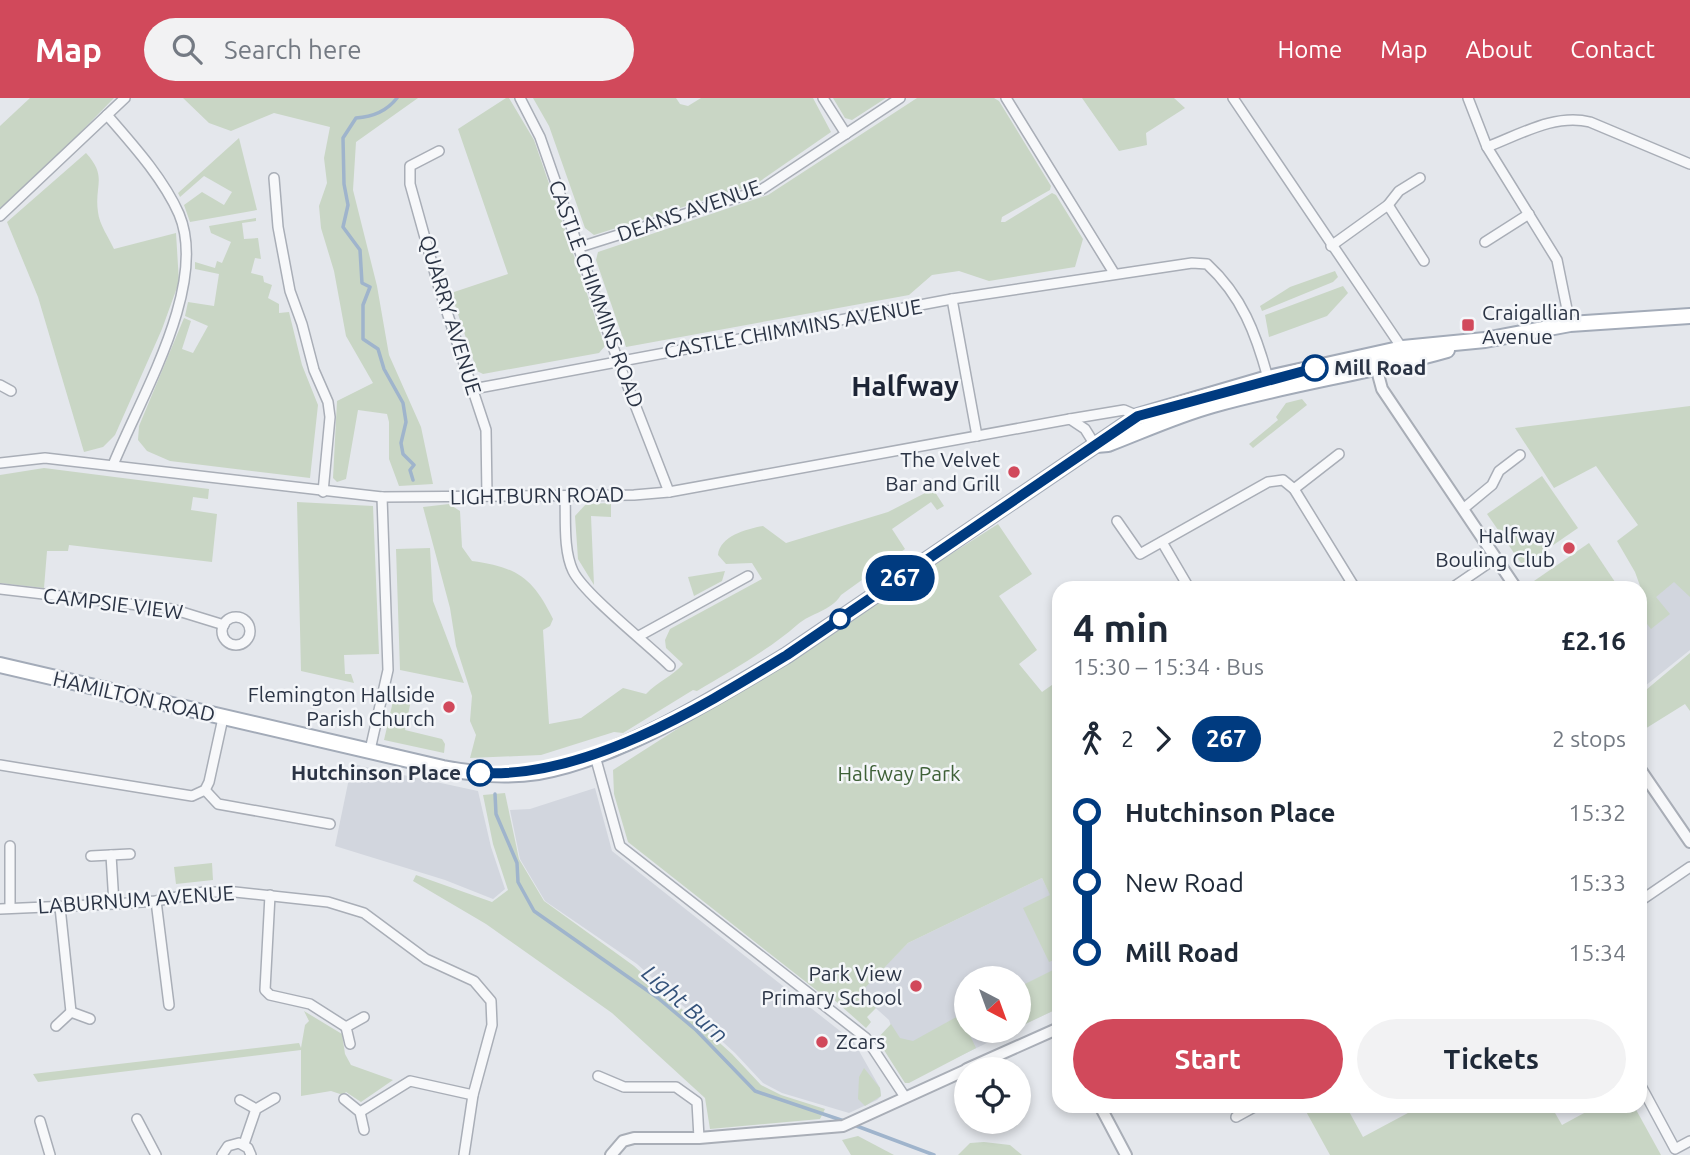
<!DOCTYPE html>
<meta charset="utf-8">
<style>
:root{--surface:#fff;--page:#f2f2f3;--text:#1f2937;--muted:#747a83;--accent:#d1495b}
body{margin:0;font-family:Ubuntu,sans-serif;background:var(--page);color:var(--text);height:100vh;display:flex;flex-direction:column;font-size:26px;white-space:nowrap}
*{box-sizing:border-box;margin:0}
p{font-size:23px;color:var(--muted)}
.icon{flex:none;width:38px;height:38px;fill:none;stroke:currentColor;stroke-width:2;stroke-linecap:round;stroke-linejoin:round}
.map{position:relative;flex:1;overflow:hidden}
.panel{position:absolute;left:1052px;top:483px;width:595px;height:532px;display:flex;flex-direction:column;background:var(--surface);border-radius:21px;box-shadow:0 4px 10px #0003}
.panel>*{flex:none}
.badge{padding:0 14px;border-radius:23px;font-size:24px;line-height:46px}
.needle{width:46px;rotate:139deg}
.fabs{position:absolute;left:954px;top:868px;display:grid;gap:14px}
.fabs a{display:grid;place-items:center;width:77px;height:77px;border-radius:50%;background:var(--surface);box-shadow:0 4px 10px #0003;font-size:35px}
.map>.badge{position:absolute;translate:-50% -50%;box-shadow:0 0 0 4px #fff}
.legs{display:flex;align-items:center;gap:10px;height:77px;padding:0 21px;font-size:23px}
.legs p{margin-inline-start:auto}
.head{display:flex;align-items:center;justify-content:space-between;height:119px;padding:0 21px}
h1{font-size:38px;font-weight:600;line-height:52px}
.button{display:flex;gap:14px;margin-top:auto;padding:14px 21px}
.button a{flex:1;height:80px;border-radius:42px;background:var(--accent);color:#fff;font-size:28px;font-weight:600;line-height:80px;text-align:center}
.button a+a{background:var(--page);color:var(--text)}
ul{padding:0 21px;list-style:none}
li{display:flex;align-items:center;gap:24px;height:70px;font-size:26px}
li i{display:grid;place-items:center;width:10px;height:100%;margin:0 9px;background:currentColor}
li i::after{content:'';width:18px;height:18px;margin:-9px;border:5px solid;border-radius:50%;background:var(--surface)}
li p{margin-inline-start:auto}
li:first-child i{background:linear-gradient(#0000 50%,currentColor 0)}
li:last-child i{background:linear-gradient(currentColor 50%,#0000 0)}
header{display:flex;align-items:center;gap:42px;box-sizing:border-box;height:98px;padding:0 35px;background:var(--accent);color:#fff}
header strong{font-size:33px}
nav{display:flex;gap:38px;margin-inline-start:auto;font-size:24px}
.search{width:490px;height:63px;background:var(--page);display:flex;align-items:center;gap:18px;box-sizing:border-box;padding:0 24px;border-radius:38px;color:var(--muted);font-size:26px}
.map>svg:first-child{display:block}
</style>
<header>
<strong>Map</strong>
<div class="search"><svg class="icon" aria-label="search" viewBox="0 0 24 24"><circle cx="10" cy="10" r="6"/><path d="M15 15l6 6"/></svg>Search here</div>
<nav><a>Home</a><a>Map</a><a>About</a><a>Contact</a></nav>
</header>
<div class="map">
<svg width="1690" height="1057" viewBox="0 0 1690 1057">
<rect width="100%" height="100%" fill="#e4e7ec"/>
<g fill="#d2d6de">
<path d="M1690 455V552L1640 592V499L1677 474Z"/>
<path d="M352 666 478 693 491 749 505 791 493 801 445 782 335 748Z"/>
<path d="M595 690 612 753 854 944 880 990 881 998 877 1002 849 1015 782 995 763 985 735 955 637 866 545 803 520 761 510 712 530 711Z"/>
<path d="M1042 780 1059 814V910L1019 929 1018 880H966V933H1012L910 982 889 922 859 895 908 845Z"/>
</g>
<g fill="#c9d6c5">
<path d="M30 0H114L25 91 0 110V28Z"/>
<path d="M183 0H418L356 44 353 92 377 188 389 257 421 329 433 386 399 388 389 361V324L387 316 358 312 346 381 337 384 333 380 337 303 373 285 346 238 334 173 321 130 319 108 327 85 324 60 330 29 274 15 231 33 209 25Z"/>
<path d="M506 0H509L534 42 605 248 599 255 483 276 477 273 451 195 508 176 458 31Z"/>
<path d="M533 0H676L680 6 688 8 701 0H813L831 34 756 86 594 137 585 130 549 28Z"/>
<path d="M833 0H886L852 22 845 20Z"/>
<path d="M917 0H994L999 3 1051 88 1050 92 1002 119 1001 124H1005L1052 95 1056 97 1083 141 1075 169 989 183 959 173 932 177 909 197 626 249 596 162 598 154 768 97Z"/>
<path d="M1082 0H1174L1185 10 1146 35 1147 47 1119 53Z"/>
<path d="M239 40 257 112 190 124 184 107 202 94 224 107 232 94 204 78 180 99 178 95Z"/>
<path d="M86 55C108 79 94 87 98 114 99 126 109 140 114 151L176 135 179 184 162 231 115 337 103 349 84 354 38 199 7 124Z"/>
<path d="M256 120V123L242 125 244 141 258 140 261 161 255 160 251 175 263 178 264 184 272 187 268 200 279 206V215L289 214 302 267 318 307 310 380 170 363 147 353 138 342 139 328 184 220 191 223 182 251 193 255 208 228 185 218 188 204 214 208 219 176 195 171V164L215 170 217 163 222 165 231 144 211 135 209 128Z"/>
<path d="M1335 173 1338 179 1333 184 1262 213 1260 208 1290 189Z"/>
<path d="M1343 188 1348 195 1327 218 1269 239 1265 217Z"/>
<path d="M1302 301 1307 307 1253 350 1249 346 1278 322 1276 319 1286 305Z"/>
<path d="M1690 308V499L1674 484 1656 499 1670 516 1651 531 1640 517V499L1643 496 1635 474 1617 443 1638 427 1596 368 1554 390 1515 330Z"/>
<path d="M44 370 209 391 208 401 193 399 191 412 217 416 212 464 69 447 68 453H47L44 490 0 485V377Z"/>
<path d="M1542 378 1578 430 1523 468 1487 416Z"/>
<path d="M933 391 944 408 937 412 931 404 892 431 905 451 841 497C830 514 812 514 797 527 770 551 729 574 697 593L693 592 623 635 614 634 541 657 470 660 476 637 470 623 472 598 456 548 450 510 423 409 449 406 460 413 462 449 472 463C517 469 533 480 553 521L550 528 543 532 549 626 581 620 623 590 646 596C658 583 672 579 683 566L666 550 665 542 670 531 762 481 752 465 726 466 718 457C720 438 746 431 763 428L786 445 888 414Z"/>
<path d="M297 404 373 408 379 556 344 557 345 576H351L354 585 301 573Z"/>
<path d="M611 405V419L591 418 594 487 578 461 575 418 586 406Z"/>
<path d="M998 426 1032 476 999 498 1037 552 1019 566 1042 594 1059 582V860L1049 864 1023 810 1050 797 1042 780 908 845 860 895 876 910 867 919 871 924 866 930 824 893 820 895 628 744 614 696 613 672Z"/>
<path d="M1589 445 1619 490H1538L1534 483Z"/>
<path d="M430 450 433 503 464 585 400 572 396 451Z"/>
<path d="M725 473 722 483 694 498 688 479Z"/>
<path d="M1690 555V613L1685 606 1640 634V597Z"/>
<path d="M394 599 411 602 405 632 442 641 445 646 444 655 384 642Z"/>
<path d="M505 695 519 761 544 803 634 868 732 956 761 987 781 997 825 1011 820 1021 710 1031 705 1000 612 915 486 826 413 783 416 777 492 804 508 792 493 746 483 697Z"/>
<path d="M212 765 213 782 176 786 174 769Z"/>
<path d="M1059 869V910L1019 929V903L1022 901 1019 889Z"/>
<path d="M304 913 342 936 345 956 351 967 393 982 361 1004 346 994 343 997 331 993 301 998V952L38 984 33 976 299 945 301 950 305 927 309 923Z"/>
<path d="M960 917 976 950 909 985H905L877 941 891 926 900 940 913 943Z"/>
<path d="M864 970 880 990 881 998 865 1008 858 1001 859 979Z"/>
<path d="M1303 1008H1346L1363 1039 1421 1008H1551L1562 1027 1597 1008H1634L1661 1057H1330Z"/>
<path d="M858 1038 894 1057H851L842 1042Z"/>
<path d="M984 1044 1010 1047 1022 1057H958L970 1045Z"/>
</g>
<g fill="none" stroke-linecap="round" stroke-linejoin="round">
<g stroke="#9fb4cc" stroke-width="3.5">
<path d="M397 0C387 13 372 19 356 20L343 40 344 86 348 107 343 129 360 152 362 185 370 189 363 207V241L378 251 384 271 403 305 406 324 401 345 403 356 414 367 410 372 413 382"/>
<path d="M495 696 496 716 517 765 518 784 534 813 658 900 696 932 755 993 847 1024"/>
<path d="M854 1027 934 1057"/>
</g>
<g stroke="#a9aeb7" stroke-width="12">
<g id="minor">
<path d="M520 0 540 39 618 263 669 394"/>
<path d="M823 0 846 36"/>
<path d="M1006 0 1114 175"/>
<path d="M1233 0 1404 253"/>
<path d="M1468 0 1487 49 1557 162 1570 226"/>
<path d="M107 17C133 47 163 80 179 116 209 187 140 300 113 367"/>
<path d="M1487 49C1519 37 1555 15 1590 24L1690 66"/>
<path d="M439 53 410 68V86L439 190 486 332 487 398"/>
<path d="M274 80 278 129 290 193 302 226 314 272 328 304 330 319 323 394"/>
<path d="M1388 107 1399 93 1420 80"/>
<path d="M0 118 125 0"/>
<path d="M1485 144 1529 116"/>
<path d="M1331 148 1388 107 1424 163"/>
<path d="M580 149 761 92 900 0"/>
<path d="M952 201 977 338"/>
<path d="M0 287 11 293"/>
<path d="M473 291 952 201 1192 165 1207 166C1242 198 1256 236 1268 280"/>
<path d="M1070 321 1124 312 1138 318"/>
<path d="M0 365 45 360 382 399 634 397 669 394 1070 321 1085 331 1095 347"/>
<path d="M1294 391 1339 356"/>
<path d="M565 398C566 421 563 452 573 473 584 496 649 547 670 568"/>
<path d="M1463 411 1492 387 1499 373 1520 357"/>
<path d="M1117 423 1140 456 1268 384 1283 382 1294 391 1355 490"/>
<path d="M1162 444 1189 490"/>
<path d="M1452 490 1496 460"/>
<path d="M0 491 172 511 224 527"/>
<circle cx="236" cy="533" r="14"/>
<path d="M639 538 748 478"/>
<path d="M370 652 388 572 382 399"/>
<path d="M595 658 620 748 866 940 905 999"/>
<path d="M0 667 192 698 205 692 209 684 223 620"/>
<path d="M205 692 218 706 330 726"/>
<path d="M10 748V810"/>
<path d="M111 757 114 806"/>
<path d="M91 758 130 756"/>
<path d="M270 797 265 892 270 897 310 906 346 929"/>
<path d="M156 803 169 907"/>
<path d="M1640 803 1690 769"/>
<path d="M60 809 71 914"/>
<path d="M0 811 114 806 156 803 204 794H235L328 804 364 815 426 861 474 883 491 903 492 927 473 997 464 1057"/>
<path d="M56 928 71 914 90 921"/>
<path d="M350 946 346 929 364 919"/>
<path d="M598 978 624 989H676L697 1004 699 1040"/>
<path d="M1640 986 1675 1051 1690 1043"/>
<path d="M344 1001 360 1014 364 1032"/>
<path d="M240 1002 256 1011"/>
<path d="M360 1014 410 983 473 997"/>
<path d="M1236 1019 1256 1008"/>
<path d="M137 1021 156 1057"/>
<path d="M40 1023 50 1057"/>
<path d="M244 1046 256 1011 275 1000"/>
<path d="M222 1057 228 1048 239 1045 248 1050 251 1057"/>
</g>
</g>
<g stroke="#a9aeb7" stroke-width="14">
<g id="tertiary">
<path d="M1375 265 1382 291 1516 490"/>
<path d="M1640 671 1690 744"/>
<path d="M967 971 1059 930"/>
<path d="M1100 1008 1126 1057"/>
<path d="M611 1057 623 1043 634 1040H699L843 1028 966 972"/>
</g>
</g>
<g stroke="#a3abb8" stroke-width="18">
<g id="primary">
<path d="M1096 347 1108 346C1142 333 1177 317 1213 307 1291 285 1370 274 1447 252"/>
<path d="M0 567 443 670C474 676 506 679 538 674 617 661 719 598 787 557L1138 318 1268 280 1403 250 1485 242 1570 226 1690 218"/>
</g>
</g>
<use href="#minor" stroke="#f7f8fa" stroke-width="9"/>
<use href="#tertiary" stroke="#f7f8fa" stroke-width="10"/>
<use href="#primary" stroke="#fff" stroke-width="14"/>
</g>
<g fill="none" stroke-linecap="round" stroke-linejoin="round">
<g stroke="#fff" stroke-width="16">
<path id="line-1" d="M480 675C585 681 700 610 787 557L1138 318 1315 270"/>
</g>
<use href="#line-1" stroke="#003b80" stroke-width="10"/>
</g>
<g fill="#d1495b" stroke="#f4f6f9" stroke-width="2.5">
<rect x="1461" y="220" width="14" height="14" rx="3.5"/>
<circle cx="1014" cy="374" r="7"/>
<circle cx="1569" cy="450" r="7"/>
<circle cx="449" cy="609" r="7"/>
<circle cx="916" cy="888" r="7"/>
<circle cx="822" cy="944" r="7"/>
</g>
<g fill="#fff" stroke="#003b80" stroke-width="3.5">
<circle cx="1315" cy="270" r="12"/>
<circle cx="840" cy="521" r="9"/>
<circle cx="480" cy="675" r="12"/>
</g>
<g text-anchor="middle" stroke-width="5" stroke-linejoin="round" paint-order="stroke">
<g font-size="21" fill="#2b3445" stroke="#f4f6f9">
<text transform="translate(689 113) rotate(-19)" y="7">DEANS AVENUE</text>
<text transform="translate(596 196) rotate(70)" y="7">CASTLE CHIMMINS ROAD</text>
<text transform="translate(450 217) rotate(73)" y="7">QUARRY AVENUE</text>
<text transform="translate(793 231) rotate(-10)" y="7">CASTLE CHIMMINS AVENUE</text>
<text transform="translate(537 398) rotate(-1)" y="7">LIGHTBURN ROAD</text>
<text transform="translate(113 506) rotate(7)" y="7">CAMPSIE VIEW</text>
<text transform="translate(134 599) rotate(13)" y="7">HAMILTON ROAD</text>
<text transform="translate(136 802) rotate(-4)" y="7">LABURNUM AVENUE</text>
</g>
<g font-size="21" fill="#2b3445" stroke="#f4f6f9" text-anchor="end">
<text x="1482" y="222" text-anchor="start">Craigallian<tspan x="1482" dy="24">Avenue</tspan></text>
<text x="1000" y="369">The Velvet<tspan x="1000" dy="24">Bar and Grill</tspan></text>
<text x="1555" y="445">Halfway<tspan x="1555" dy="24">Bouling Club</tspan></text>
<text x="435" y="604">Flemington Hallside<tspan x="435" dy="24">Parish Church</tspan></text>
<text x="902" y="883">Park View<tspan x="902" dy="24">Primary School</tspan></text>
<text x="836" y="951" text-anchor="start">Zcars</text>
</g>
<g font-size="21" font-weight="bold" fill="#2b3445" stroke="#f4f6f9" text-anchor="start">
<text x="1334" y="277">Mill Road</text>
<text x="461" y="682" text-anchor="end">Hutchinson Place</text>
</g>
<g font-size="21" fill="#3f6138" stroke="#f4f6f9">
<text x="899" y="683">Halfway Park</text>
</g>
<g font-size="23" font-style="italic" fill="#34527a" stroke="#f4f6f9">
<text transform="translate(685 906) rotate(41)" y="8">Light Burn</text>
</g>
<g font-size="28" font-weight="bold" fill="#1d2536" stroke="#f4f6f9">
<text x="905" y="298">Halfway</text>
</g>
</g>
</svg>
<div class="fabs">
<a><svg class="needle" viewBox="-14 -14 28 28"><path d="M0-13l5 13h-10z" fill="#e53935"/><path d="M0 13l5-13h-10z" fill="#747a83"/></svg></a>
<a><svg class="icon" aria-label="locate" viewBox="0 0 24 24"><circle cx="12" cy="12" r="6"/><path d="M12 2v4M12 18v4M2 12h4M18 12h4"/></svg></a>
</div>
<b class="badge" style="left:900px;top:480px;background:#003b80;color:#fff">267</b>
<section class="panel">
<div class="head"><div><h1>4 min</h1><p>15:30 – 15:34 · Bus</p></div><b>£2.16</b></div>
<div class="legs"><svg class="icon" aria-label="walk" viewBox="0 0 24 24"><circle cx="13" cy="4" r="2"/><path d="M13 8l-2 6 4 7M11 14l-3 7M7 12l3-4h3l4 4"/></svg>2<svg class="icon" aria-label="forward" viewBox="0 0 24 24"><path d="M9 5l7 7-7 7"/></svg><b class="badge" style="background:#003b80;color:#fff">267</b><p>2 stops</p></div>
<ul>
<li><i style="color:#003b80"></i><b>Hutchinson Place</b><p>15:32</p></li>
<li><i style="color:#003b80"></i><span>New Road</span><p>15:33</p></li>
<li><i style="color:#003b80"></i><b>Mill Road</b><p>15:34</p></li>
</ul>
<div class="button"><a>Start</a><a>Tickets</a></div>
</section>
</div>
